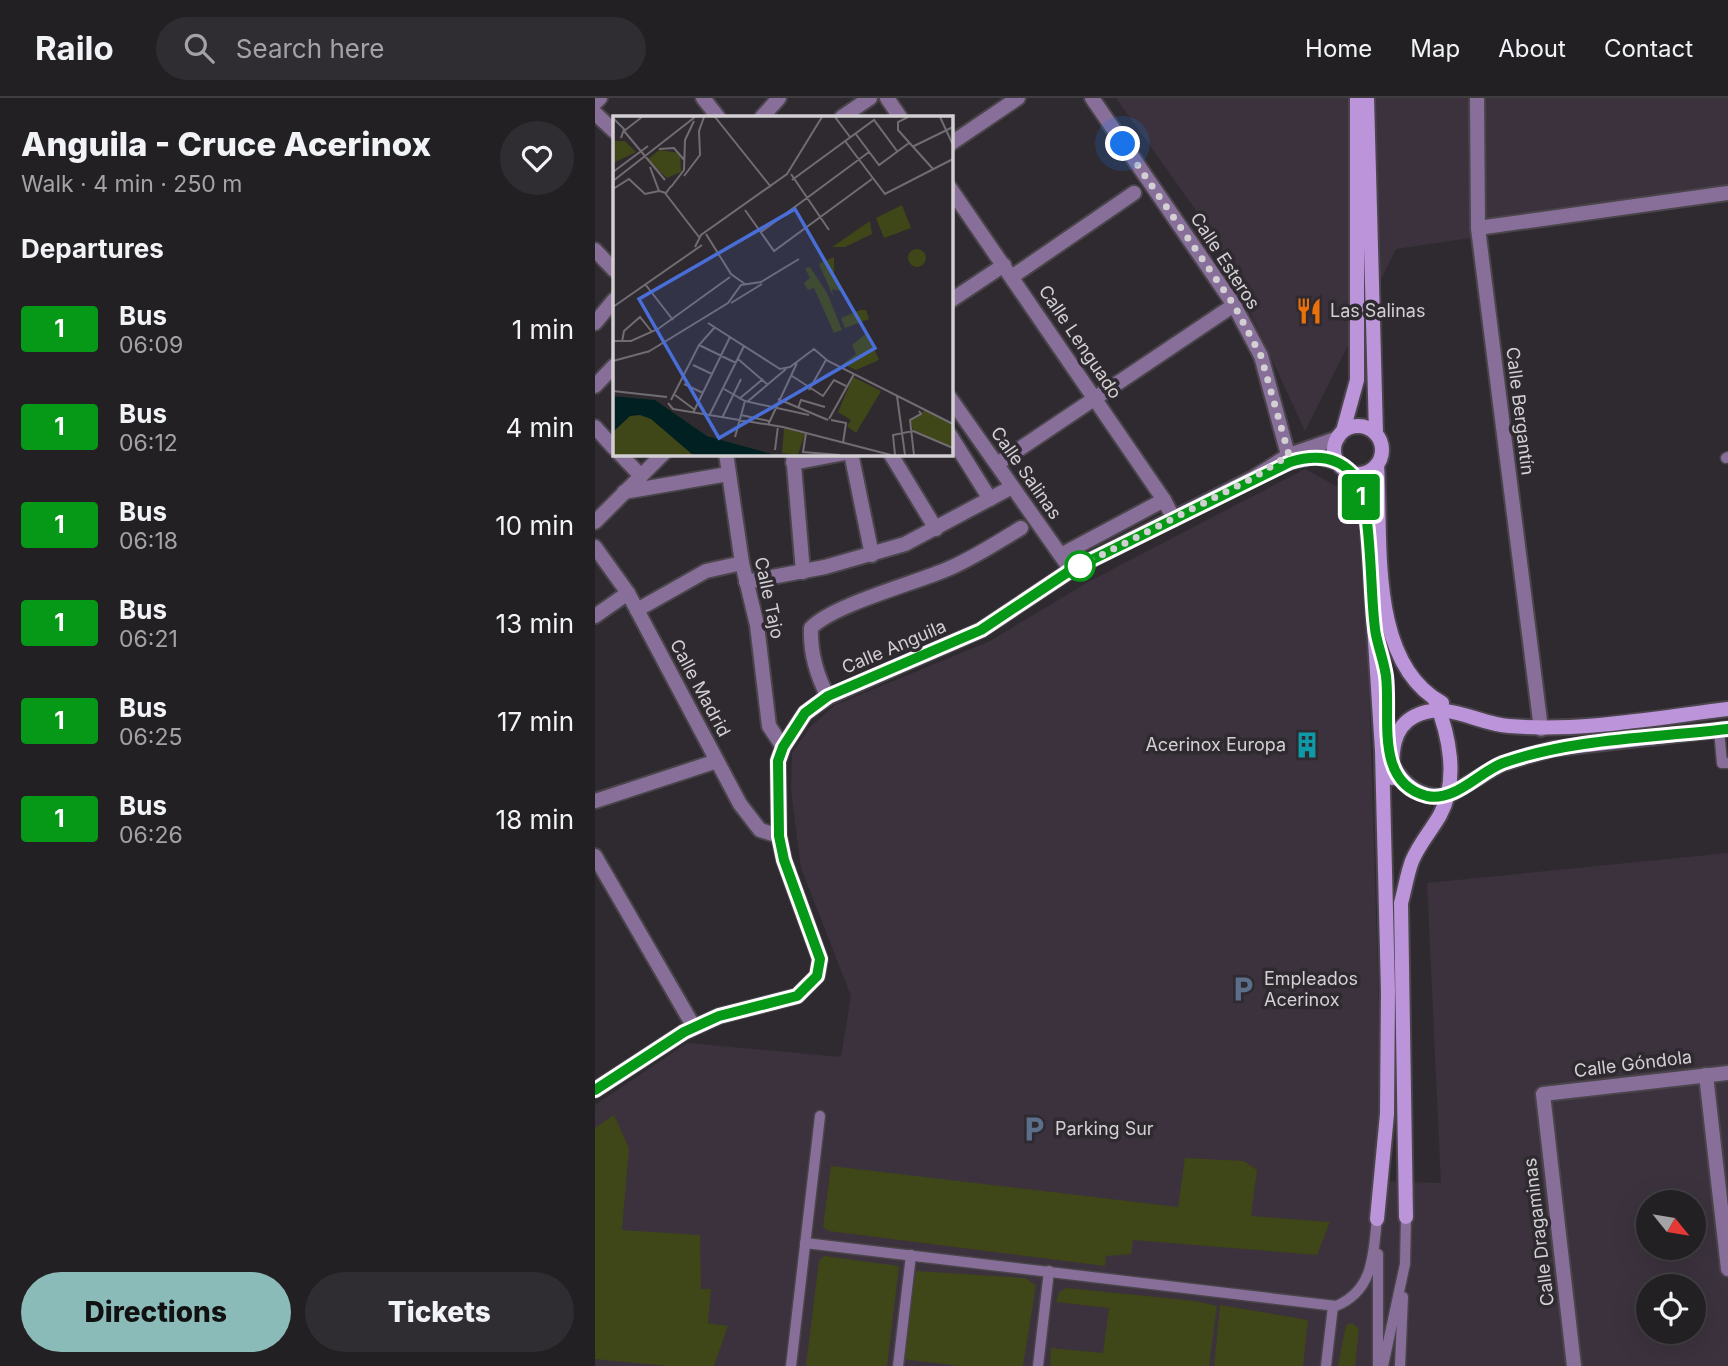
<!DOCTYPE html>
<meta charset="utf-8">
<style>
:root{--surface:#232024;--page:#2f2d31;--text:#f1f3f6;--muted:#a3a3a6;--line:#403e41;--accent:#8bbbb9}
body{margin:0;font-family:Inter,sans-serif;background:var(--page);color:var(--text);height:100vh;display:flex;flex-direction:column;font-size:26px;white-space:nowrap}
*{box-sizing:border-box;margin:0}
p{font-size:23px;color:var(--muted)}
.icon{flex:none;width:38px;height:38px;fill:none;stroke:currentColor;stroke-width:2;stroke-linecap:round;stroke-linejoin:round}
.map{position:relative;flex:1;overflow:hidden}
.panel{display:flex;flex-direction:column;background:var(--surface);width:595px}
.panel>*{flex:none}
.badge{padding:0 14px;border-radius:5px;font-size:24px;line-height:46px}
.needle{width:46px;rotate:120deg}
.fabs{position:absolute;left:1041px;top:1092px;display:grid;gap:14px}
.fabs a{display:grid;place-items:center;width:70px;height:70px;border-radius:50%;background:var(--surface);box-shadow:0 7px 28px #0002,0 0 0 2px var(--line);font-size:35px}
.you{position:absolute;width:35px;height:35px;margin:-18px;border:5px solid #fff;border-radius:50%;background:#1a73e8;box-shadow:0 0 0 10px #1a73e833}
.map>.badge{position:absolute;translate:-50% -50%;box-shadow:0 0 0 4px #fff}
h2{padding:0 21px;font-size:26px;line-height:63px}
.round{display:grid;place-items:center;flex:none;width:74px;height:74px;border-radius:37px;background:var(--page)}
.headline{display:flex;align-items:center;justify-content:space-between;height:119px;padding:0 21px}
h1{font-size:33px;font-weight:800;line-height:52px}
.button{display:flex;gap:14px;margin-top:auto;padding:14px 21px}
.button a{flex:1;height:80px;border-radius:42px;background:var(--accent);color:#111;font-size:28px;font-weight:800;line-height:80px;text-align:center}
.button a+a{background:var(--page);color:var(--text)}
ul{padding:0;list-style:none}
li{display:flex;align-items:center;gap:21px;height:98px;padding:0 21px}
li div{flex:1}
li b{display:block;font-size:26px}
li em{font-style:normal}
li .badge{min-width:77px;font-weight:700;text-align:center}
header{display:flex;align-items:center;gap:42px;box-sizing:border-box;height:98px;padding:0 35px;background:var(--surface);border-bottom:2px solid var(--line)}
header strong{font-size:33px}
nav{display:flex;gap:38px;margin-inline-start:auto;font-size:24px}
.search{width:490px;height:63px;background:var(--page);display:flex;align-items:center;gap:18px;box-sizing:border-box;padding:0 24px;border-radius:38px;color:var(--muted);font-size:26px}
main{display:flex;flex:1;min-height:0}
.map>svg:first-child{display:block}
</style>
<header>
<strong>Railo</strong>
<div class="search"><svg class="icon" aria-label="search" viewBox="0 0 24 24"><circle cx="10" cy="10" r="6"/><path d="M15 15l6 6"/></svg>Search here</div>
<nav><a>Home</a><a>Map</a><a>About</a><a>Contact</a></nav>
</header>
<main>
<section class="panel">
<div class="headline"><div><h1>Anguila - Cruce Acerinox</h1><p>Walk · 4 min · 250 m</p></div><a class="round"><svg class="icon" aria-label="heart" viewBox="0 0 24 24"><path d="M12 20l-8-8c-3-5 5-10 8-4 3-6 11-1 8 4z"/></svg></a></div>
<h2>Departures</h2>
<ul>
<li><span class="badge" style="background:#069817;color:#fff">1</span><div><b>Bus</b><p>06:09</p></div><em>1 min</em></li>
<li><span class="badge" style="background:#069817;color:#fff">1</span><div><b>Bus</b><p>06:12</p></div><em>4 min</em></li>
<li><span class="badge" style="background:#069817;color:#fff">1</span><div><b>Bus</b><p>06:18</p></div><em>10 min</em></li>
<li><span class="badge" style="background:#069817;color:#fff">1</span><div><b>Bus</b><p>06:21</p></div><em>13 min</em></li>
<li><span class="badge" style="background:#069817;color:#fff">1</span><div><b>Bus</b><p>06:25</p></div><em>17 min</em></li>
<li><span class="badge" style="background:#069817;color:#fff">1</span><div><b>Bus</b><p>06:26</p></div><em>18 min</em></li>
</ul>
<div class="button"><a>Directions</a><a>Tickets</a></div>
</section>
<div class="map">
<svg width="1133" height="1268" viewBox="0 0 1133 1268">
<rect width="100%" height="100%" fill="#2f2a30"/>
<g fill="#3b323d" fill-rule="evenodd">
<path d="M521 0H1133V102L801 151 710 333 620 139Z"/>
<path d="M710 371 743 389 764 421 771 492 785 942 783 1083 846 1085 832 785 1133 755V1268H0V1007L92 945 246 959 256 898 206 770 196 692 197 655 215 629 240 607 395 543 493 484ZM1054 1104H1099V1150H1054ZM1054 1188H1099V1234H1054Z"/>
</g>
<g fill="#3f4617">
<path d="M19 1017 34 1050 27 1132 105 1137 106 1191H116L113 1225 133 1228 119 1268H72L0 1261V1030Z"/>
<path d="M590 1060 649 1063 662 1072 656 1118 735 1124 722 1157 538 1142 536 1156 511 1158 510 1168 234 1133 228 1129 236 1068 583 1109Z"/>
<path d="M229 1158 304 1168 292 1268H211L224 1163Z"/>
<path d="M321 1173 430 1180 441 1187 428 1268H364L308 1261Z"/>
<path d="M472 1190 600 1203 622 1208 614 1268H455L456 1250 508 1255 514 1210 461 1204 464 1194Z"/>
<path d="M625 1207 713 1222 708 1268H619Z"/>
<path d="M757 1225 764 1231 760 1268H743L751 1227Z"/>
</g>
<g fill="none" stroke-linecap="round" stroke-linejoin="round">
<g stroke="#49454a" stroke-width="13">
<g id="lane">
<path d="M1131 360 1133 359"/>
<path d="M1124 632 1127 665H1133"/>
<path d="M210 1145 741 1208C779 1192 778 1157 782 1121"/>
<path d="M783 1156V1268"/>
<path d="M196 1268 225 1018"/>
<path d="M303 1268 316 1157"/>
<path d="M443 1268 454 1173"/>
<path d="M731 1268 738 1208"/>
<path d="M788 1268 810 1166 811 1119"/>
<path d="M805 1268 808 1199"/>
</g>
</g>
<g stroke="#49454a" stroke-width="18">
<g id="street">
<path d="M108 0 123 19"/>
<path d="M292 0 305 19"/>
<path d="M497 0 639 207 666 258 695 364"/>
<path d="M882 0 883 130 946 631"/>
<path d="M0 5 5 0"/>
<path d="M0 15 19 33"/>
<path d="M167 19 184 0"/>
<path d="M247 19 275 0"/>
<path d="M355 46 423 0"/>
<path d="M355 90 569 402 579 421"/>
<path d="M883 130 1133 95"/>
<path d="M0 152 19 172"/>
<path d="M418 178 539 95"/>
<path d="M355 203 409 167"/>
<path d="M0 225 19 202"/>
<path d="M0 288 19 268"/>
<path d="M355 300 476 472"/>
<path d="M0 329 19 350"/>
<path d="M355 337 395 401"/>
<path d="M24 355 46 378"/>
<path d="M131 355 147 465 162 527 174 628 188 649"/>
<path d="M198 355 208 474"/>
<path d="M256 355 277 457"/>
<path d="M295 355 341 431"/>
<path d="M698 363 721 358 742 364"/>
<path d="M198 365 250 355"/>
<path d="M402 366 639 207"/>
<path d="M29 394 133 376"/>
<path d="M0 424 69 355"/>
<path d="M0 449 33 495 145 706 165 732 184 738"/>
<path d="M466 457 569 402"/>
<path d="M151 484 230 469 310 446 417 389"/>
<path d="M42 512 111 473 147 465"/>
<path d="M0 518 33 495"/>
<path d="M233 599C222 578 215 554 216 530 237 507 321 485 355 470 380 459 403 444 426 430"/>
<path d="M0 703 122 663"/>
<path d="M0 758 99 929"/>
<path d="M1111 977 1133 1171"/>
<path d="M0 992 89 934 124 918 202 898 222 878 225 861 189 762 184 738 183 663 188 649 210 615 233 599 386 532 476 472 658 380 694 357 743 340"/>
<path d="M979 1268 948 996 1133 975"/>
</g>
</g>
<g stroke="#49454a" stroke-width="18">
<g id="secondary">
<path d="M772 0 781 335"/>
<circle cx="763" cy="352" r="24"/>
<path d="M748 333 762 282V0"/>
<path d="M782 367C787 440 772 564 847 605"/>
<path d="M757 375 772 417 787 653 793 893 792 1016 782 1121"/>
<path d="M798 668C810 689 827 701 852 698L906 666 957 651 1133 631"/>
<path d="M797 680C797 657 796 630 820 618 852 602 882 626 914 628 987 634 1060 620 1133 611"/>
<path d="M811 1119 806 805C810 791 812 776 817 763 824 746 836 733 845 717 864 682 854 636 840 602"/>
</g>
</g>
<use href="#lane" stroke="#886f9a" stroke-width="10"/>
<use href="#street" stroke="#886f9a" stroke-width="14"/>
<use href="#secondary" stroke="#bc94d9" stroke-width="14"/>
</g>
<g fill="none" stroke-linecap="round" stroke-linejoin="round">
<g stroke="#fff" stroke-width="16">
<path id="line" d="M0 992 89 934 124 918 202 898 222 878 225 861 189 762 184 738 183 663 188 649 210 615 233 598 386 532 476 472 695 364C718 357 740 357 757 375 779 398 774 503 781 537 784 551 789 564 791 578 796 618 779 685 832 698 860 704 884 674 908 665 979 640 1059 640 1133 631"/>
</g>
<use href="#line" stroke="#069817" stroke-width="10"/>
<path stroke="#d3d0d4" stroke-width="7" stroke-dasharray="0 12.6" d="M485 468 658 380 694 357 666 258 639 207 528 46"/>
</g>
<defs>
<g id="restaurant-bare" transform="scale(2.1)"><path d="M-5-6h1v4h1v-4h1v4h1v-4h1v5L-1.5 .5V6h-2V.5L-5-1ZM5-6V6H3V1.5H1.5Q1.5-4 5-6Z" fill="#e8710a" stroke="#2f2a30" stroke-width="2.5" paint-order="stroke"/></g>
<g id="building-bare" transform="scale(2.1)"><path d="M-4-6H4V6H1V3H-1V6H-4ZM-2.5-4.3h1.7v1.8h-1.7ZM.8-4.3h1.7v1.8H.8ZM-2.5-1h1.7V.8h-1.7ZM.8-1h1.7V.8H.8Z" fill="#0f9aa8" stroke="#2f2a30" stroke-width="2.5" paint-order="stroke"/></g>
<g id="parking-bare" transform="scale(2.1)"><path d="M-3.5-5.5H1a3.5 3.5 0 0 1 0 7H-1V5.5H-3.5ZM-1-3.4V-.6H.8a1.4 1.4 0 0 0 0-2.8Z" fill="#5c6f8a" stroke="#2f2a30" stroke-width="2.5" paint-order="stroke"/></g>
</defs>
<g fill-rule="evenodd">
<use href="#restaurant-bare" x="714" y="213"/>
<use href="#building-bare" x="712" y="647"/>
<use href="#parking-bare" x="648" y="891"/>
<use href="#parking-bare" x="439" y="1031"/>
</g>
<circle fill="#fff" stroke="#069817" stroke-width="3.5" cx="485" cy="468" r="14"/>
<g text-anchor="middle" stroke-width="7" stroke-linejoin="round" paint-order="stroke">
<g font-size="18" fill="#d3d0d4" stroke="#2f2a30">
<text transform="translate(630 163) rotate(57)" y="6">Calle Esteros</text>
<text transform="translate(485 244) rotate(56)" y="6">Calle Lenguado</text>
<text transform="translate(925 313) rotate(83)" y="6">Calle Bergantín</text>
<text transform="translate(431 375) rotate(55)" y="6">Calle Salinas</text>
<text transform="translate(174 500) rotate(78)" y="6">Calle Tajo</text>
<text transform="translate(299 549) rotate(-23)" y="6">Calle Anguila</text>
<text transform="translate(105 590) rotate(62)" y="6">Calle Madrid</text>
<text transform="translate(1038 966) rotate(-7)" y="6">Calle Góndola</text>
<text transform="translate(944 1134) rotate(-97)" y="6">Calle Dragaminas</text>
</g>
<g font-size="18" fill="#d3d0d4" stroke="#2f2a30" text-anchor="start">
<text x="735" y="219">Las Salinas</text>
<text x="691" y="653" text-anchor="end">Acerinox Europa</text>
<text x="669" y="887">Empleados<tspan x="669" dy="21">Acerinox</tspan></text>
<text x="460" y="1037">Parking Sur</text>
</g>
</g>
<g transform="translate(18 18)">
<rect width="340" height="340" fill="#2f2a30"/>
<path d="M0 25H12L23 36 0 47ZM46 34 67 37 68 56 54 62 34 44ZM289 89 298 112 271 122 263 102ZM257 105 259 118 232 131H219ZM295 142a9 9 0 1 1 18 0a9 9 0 1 1-18 0ZM221 141V159L231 176 219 173 220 180 206 148ZM197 151 214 177 229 214 221 217 201 172 195 174 191 167 197 162 192 152ZM247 194H253L256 203 232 212 228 202ZM254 217 266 244 243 254 230 248 243 238 239 229ZM240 261 268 275 243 317 234 310 238 304 225 296ZM0 280 42 284 94 320 163 339H0ZM313 294 339 308V332L300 315 297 303ZM171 312 192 318 185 338 190 339 169 337Z" fill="#3f4617"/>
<path d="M0 280 42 284 94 320 163 339H80L38 303 27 299 17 300 0 316Z" fill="#002021"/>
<path fill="none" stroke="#716c72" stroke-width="2" d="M102 1 158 71M222 1 237 21M295 1 285 6V14L320 53M327 1 340 29M0 2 11 13 8 22M11 15 52 64M11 15 29 1M242 17 266 49 296 27M232 25 272 78 340 43M299 31 340 11M46 33 61 32 72 45M37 51 46 75 53 77 58 70M0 56 35 30M178 58 216 114M71 60 87 39 86 15 91 1M179 64 261 4 284 35M0 65 82 1M58 71 71 54 72 24 81 5M0 73 16 63 32 78 46 75M52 77 86 121M132 94 161 135 259 63M148 116 256 36M93 118 118 158 132 168M82 131 88 119 174 58 209 1M32 168 60 204M118 187 149 168M0 191 89 129M95 207 167 253 177 251 201 233 215 245 340 308M0 225H18L45 213 117 161M9 226 11 215 27 201 39 216M86 229 123 247M35 236 115 187 128 169 148 166 186 143M125 243 155 269M0 245 37 235M80 249 99 258M179 260 210 280 221 264 233 270M71 268 90 277M111 273 132 285 196 299M196 274 213 244M0 275 54 281M62 279 82 294M284 280 292 339M126 283 150 263M165 283 215 304M58 284 86 229 102 211M134 286 173 253M55 287 60 293 170 311 278 339M185 292 188 284 212 291M80 297 117 221M128 299 156 305M96 300 131 230M109 302 128 263M216 303 241 258M218 304 233 307 230 327M155 309 184 247M300 315 340 332M193 317 190 336 227 339M122 321 132 285M162 334 165 310M282 339 280 319 300 315M301 339 297 304 308 298 306 295"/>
<path fill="#4a6ed7" fill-opacity="0.15" stroke="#4a6ed7" stroke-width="3.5" d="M182 93 262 232 106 322 26 183Z"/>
<rect width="340" height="340" fill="none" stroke="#d3d0d4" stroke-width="3.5"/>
</g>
</svg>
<div class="fabs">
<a><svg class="needle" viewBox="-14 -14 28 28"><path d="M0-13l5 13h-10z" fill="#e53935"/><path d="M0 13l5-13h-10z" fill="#a3a3a6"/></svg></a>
<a><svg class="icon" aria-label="locate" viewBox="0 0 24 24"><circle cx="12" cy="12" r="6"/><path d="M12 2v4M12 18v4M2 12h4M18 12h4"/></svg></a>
</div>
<div class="you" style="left:528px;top:46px"></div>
<b class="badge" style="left:766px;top:399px;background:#069817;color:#fff">1</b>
</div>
</main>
